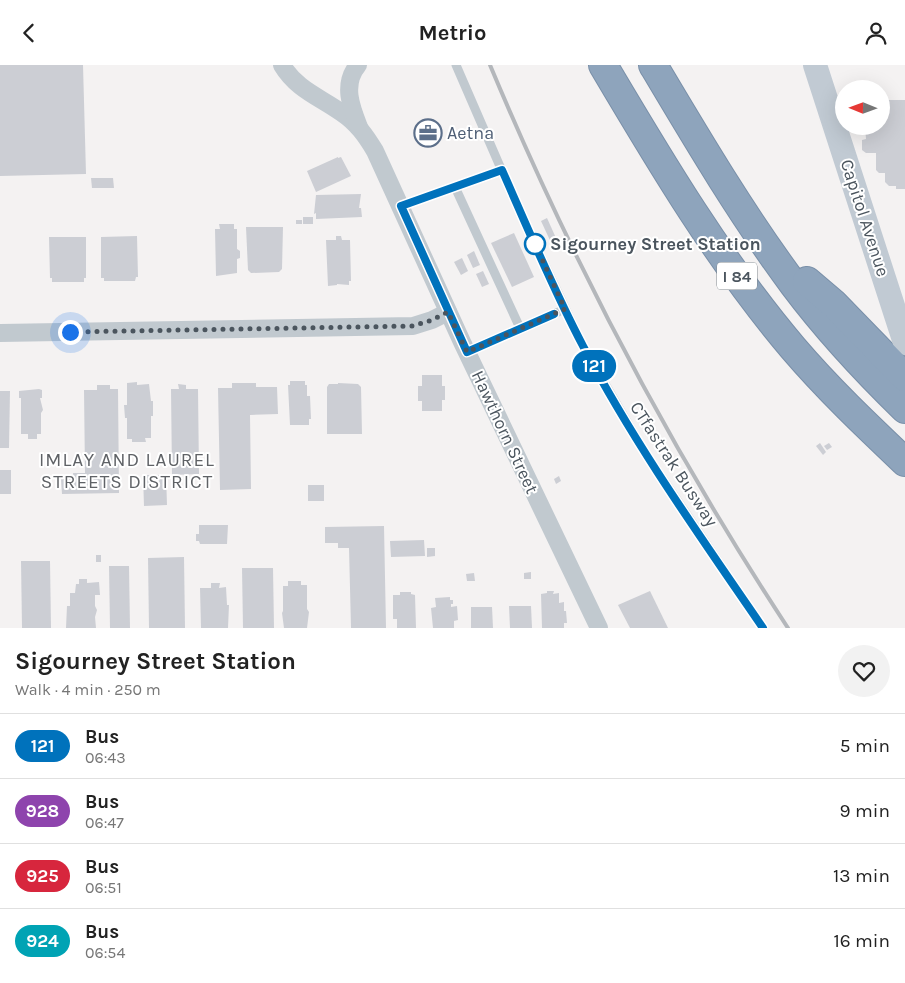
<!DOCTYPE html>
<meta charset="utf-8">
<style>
:root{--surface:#fff;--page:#f2f2f2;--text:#222;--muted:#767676;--line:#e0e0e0}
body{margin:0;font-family:Karla,sans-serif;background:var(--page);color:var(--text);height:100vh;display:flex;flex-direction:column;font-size:19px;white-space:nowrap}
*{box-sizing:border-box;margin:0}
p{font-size:16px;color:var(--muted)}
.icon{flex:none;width:28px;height:28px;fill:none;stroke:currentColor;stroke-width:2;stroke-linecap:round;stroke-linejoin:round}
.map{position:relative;height:563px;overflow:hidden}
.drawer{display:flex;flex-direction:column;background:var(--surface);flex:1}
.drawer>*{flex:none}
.badge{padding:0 10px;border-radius:16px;font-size:18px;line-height:32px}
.needle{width:32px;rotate:271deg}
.fabs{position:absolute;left:835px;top:15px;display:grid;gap:10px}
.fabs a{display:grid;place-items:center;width:55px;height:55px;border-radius:50%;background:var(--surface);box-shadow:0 5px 20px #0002;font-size:25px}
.you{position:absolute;width:25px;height:25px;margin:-12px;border:4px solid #fff;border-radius:50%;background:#1a73e8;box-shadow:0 0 0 8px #1a73e833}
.map>.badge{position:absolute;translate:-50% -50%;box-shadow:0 0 0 2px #fff}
.round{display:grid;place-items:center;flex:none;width:52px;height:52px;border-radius:26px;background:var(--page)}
.head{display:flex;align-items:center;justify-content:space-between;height:85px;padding:0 15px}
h1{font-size:24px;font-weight:700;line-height:38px}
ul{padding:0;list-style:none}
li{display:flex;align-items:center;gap:15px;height:65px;padding:0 15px;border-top:1px solid var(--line)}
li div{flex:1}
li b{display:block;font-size:19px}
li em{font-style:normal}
li .badge{min-width:55px;font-weight:700;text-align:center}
header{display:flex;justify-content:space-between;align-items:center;height:65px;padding:0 15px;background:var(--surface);font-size:22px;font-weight:700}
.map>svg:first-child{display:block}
</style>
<header><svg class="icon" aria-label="back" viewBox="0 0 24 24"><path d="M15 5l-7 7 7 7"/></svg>Metrio<svg class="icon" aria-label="person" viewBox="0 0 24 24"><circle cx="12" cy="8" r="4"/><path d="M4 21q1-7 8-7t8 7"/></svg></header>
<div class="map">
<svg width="905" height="563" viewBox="0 0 905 563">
<rect width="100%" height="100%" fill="#f4f2f2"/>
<g fill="#ccced4">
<path d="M0 0H83L86 109 0 111Z"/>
<path d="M881 35H905V124H896V121H889L885 117V108H879L876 105V88H866L862 85V75L866 74 865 61H881Z"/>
<path d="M338 92V93L341 92 351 111 316 127 307 106Z"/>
<path d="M91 113H113L114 123H92Z"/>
<path d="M361 129 359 143H361L362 152 316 154V148L314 149 316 130Z"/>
<rect x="303" y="152" width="10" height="7"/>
<path d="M547 153 560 182 554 184 541 156Z"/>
<rect x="296" y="155" width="6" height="4"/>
<path d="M219 159H234V164H237V184L240 186V193L237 194V208L216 211 215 164H220Z"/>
<path d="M246 162H283L282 204 279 207 251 208 248 205Z"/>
<path d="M514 168 534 212 512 222 491 178Z"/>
<path d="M137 171 138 212H136L135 216H104V213H101V172Z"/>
<path d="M336 171H341L342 175H350L351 216H349V220L337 219V220L328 221 326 175H336Z"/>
<path d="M49 172H86V213H84V217H52V213H50Z"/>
<path d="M474 186 480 200 473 203 467 190Z"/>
<path d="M462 193 468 206 461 210 454 197Z"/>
<path d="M483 206 489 219 482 222 476 209Z"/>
<path d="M422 310H442V321H445V335H442V346H422V336H418V321H422Z"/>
<path d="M290 316H305V320H307V331H310L311 354H309V360H290L288 320H290Z"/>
<path d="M137 317V320L149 319 151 336H153V351H151V373H145L146 377H132V374H127V353H125L124 340H127V318Z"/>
<path d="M232 318H256V322H277L278 349 250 350 251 424 220 425 218 323H232Z"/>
<path d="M338 318 358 319 361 322 362 369H327V322L329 319H338Z"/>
<path d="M178 319 186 320V324H198L199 409 172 410 171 324H179Z"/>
<path d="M97 320H110V324H118L119 428 62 429 61 414H74L73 408H85L84 325H97Z"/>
<path d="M39 324 42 325V333H40L43 345 41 348V369H37V374H28V369H21V333H19V326Z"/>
<path d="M0 326H10L9 383H0Z"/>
<path d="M820 378 826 387 823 390 816 381Z"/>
<path d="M829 378 832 382 827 385 824 381Z"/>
<rect x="0" y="405" width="11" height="24"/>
<path d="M143 410H166L167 440 144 441Z"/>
<path d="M559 411 561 416 556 419 554 414Z"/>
<rect x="308" y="420" width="16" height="16"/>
<path d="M199 460H228L227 479H200L199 476H196V469H199Z"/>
<path d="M384 461 386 563H351L349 483H338V478H325V462Z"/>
<path d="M424 475 425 491 391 492 390 476Z"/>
<path d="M427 483H435V491L427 492Z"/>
<rect x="96" y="490" width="5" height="7"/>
<path d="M184 492 185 563H149L148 493Z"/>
<path d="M21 496H50L51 563H22Z"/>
<path d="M109 501H129L130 563H110Z"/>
<path d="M242 503H273L274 563H243Z"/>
<path d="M531 507V514H524V508Z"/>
<path d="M474 508 475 516H467L466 509Z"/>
<path d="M79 514H87V518L99 517 100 530H95V541L97 545 95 552 96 563H66L67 541H70V528H75L76 519H79Z"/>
<path d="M288 516H301V520H307V544L309 547 307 563H284L282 548 283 546V521H288Z"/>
<path d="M211 518H220L219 523 226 522 227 540H229L228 563H201L200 523H211Z"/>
<path d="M547 526H554L553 529 559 528V538L564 537V546H566L567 558H564V563H542L541 529 547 528Z"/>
<path d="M650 526 668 563H630L618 540Z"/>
<path d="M400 527H411V529L415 530 416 563H397V554H393V530H400Z"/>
<path d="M450 532V535H453V539H451V542L457 541 458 555 454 556V563H433L431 543 436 542 435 533Z"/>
<path d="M509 541H531L532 563H510Z"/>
<path d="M471 542H492L493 563H471Z"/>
</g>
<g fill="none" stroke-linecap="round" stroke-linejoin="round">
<g stroke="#798fa8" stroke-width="30">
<g id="motorway">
<path d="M603 0C661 98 720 197 793 283 828 324 866 360 905 397"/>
<path d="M653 0C697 74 742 150 794 220 827 264 865 305 905 344"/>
<path d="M807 216 834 239 905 312"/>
</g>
</g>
<g stroke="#c1c9cf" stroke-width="9">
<path d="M456 0 515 136 583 281 643 384 763 563"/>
<path d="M455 122 520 263"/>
<path d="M401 141 502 105"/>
<path d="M467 287 565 244"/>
</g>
<g stroke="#c1c9cf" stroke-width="18">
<path d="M282 0C297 25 320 32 342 48 357 58 366 71 375 86L462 277 599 563"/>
<path d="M358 0C342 19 351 42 359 62"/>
<path d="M0 268 413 261 432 255 448 247"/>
</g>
<path stroke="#c1cad3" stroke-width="24" d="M815 0 905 278"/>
<use href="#motorway" stroke="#8ea4bc" stroke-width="28"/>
<path stroke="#b4b7bb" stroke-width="4" d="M490 0C572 196 671 385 788 563"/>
</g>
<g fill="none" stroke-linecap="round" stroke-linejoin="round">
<g stroke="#fff" stroke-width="11">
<path id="line" d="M554 249 467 287 401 141 502 105C528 164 553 224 583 281 635 380 700 471 763 563"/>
</g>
<use href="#line" stroke="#0072bc" stroke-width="8"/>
<path stroke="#4b555e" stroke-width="5" stroke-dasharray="0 9" d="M70 267 413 261 432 255 448 247 467 287 565 244 535 179"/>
</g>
<defs>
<g id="office-ring" transform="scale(1.4375)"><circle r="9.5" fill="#fff" stroke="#5c6f8a" stroke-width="1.5"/><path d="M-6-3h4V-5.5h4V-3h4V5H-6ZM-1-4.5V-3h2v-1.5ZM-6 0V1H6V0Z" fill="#5c6f8a"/></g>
</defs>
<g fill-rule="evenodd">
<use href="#office-ring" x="428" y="68"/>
</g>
<circle fill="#fff" stroke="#0072bc" stroke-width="2.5" cx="535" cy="179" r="10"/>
<g text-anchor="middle" stroke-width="4" stroke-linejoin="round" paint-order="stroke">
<rect fill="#fff" stroke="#81888e" stroke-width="1" x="717" y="197.5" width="40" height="27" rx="4"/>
<g font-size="16" font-weight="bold" fill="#4b555e">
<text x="737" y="217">I 84</text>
</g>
<g font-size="18" fill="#4e5e75" stroke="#fff" text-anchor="start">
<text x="447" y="74">Aetna</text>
</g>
<g font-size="18" fill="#4b555e" stroke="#fff">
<text transform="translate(865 153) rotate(72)" y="6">Capitol Avenue</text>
<text transform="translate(505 367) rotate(65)" y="6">Hawthorn Street</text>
<text transform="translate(674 399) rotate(57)" y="6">CTfastrak Busway</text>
</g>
<g font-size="18" font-weight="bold" fill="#4b555e" stroke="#fff" text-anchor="start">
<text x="550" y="185">Sigourney Street Station</text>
</g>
<g font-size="19" letter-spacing="1" fill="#5f6266" stroke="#fff">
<text x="127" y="401">IMLAY AND LAUREL<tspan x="127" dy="22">STREETS DISTRICT</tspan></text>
</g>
</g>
</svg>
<div class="fabs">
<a><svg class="needle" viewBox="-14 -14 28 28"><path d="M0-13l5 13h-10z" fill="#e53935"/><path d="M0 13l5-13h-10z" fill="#767676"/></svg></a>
</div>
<div class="you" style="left:70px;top:267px"></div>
<b class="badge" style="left:594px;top:301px;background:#0072bc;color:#fff">121</b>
</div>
<section class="drawer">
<div class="head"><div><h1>Sigourney Street Station</h1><p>Walk · 4 min · 250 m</p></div><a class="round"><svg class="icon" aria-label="heart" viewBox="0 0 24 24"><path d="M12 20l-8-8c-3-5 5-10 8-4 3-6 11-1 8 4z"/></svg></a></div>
<ul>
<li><span class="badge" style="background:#0072bc;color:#fff">121</span><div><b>Bus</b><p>06:43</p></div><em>5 min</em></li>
<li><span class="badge" style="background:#8e44ad;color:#fff">928</span><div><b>Bus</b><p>06:47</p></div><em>9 min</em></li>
<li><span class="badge" style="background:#d7263d;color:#fff">925</span><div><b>Bus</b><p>06:51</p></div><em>13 min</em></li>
<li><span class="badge" style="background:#00a3b4;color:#fff">924</span><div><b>Bus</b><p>06:54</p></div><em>16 min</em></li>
</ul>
</section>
